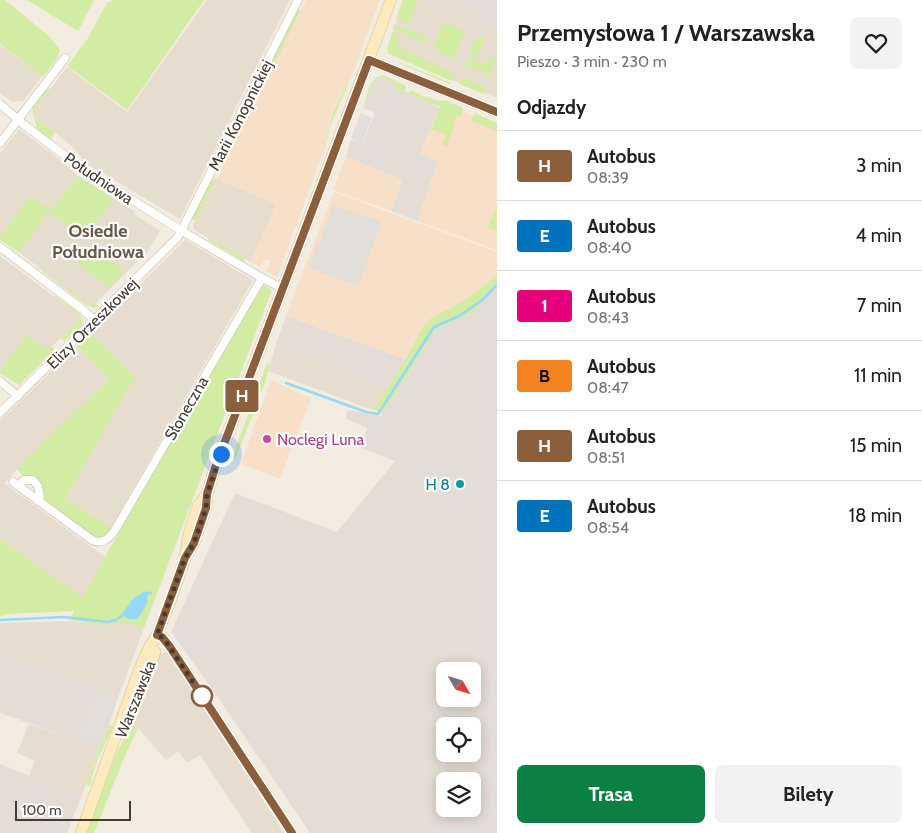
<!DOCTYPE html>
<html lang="pl">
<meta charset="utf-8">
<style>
:root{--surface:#fff;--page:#f2f2f2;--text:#202124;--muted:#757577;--line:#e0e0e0;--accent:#0b8043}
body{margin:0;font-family:Cabin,sans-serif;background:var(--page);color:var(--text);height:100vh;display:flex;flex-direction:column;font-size:19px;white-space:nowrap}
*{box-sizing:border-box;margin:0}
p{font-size:16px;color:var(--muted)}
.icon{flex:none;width:28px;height:28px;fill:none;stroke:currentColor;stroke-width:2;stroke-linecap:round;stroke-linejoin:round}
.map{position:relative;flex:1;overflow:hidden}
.side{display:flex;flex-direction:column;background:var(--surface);width:425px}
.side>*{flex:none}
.badge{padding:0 10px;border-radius:4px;font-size:18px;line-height:32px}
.needle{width:32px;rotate:129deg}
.tools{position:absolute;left:436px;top:662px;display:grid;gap:10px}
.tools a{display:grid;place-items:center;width:45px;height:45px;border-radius:8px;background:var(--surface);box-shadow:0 2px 12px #0003;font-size:25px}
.scale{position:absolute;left:15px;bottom:12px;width:116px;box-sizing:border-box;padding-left:5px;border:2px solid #443b31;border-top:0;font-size:14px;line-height:18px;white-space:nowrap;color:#443b31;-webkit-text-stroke:4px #fff;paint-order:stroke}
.you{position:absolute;width:25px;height:25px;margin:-12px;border:4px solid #fff;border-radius:50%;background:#1a73e8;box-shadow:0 0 0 8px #1a73e833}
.map>.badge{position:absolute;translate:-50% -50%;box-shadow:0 0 0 2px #fff}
h2{padding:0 20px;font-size:19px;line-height:45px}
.round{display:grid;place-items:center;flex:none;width:52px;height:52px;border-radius:8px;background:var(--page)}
.overview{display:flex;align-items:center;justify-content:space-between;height:85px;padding:0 20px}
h1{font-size:24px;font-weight:800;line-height:38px}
.action{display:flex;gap:10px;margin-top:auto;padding:10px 20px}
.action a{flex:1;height:58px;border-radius:8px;background:var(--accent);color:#fff;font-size:20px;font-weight:800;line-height:58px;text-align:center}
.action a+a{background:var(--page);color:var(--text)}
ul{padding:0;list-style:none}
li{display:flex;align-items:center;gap:15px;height:70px;padding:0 20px;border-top:1px solid var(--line)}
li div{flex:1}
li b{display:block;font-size:19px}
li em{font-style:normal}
li .badge{min-width:55px;font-weight:700;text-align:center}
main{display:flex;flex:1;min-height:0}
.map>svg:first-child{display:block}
</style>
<main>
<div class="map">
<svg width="497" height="833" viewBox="0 0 497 833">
<rect width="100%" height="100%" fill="#f3ece1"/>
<g fill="#e7ddce">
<path d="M207 0H290L180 219 87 164 72 146 36 118 35 109 67 67 127 112Z"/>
<path d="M404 0H449L478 10 474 19 497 32V98L452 80 389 43Z"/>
<path d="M0 45 42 76 23 101 13 102 0 93Z"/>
<path d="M19 129 55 156 78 176 135 212 134 214 160 231 148 251 94 305 90 306 0 238V154Z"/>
<path d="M217 179 277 204 251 262 194 230 193 225Z"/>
<path d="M185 240 253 280 111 527 65 499 134 377 91 333Z"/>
<path d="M0 256 79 315 78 320 18 381 0 371Z"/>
<path d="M276 344 388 387 376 406 370 409 268 371Z"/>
<path d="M77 346 109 379 4 483 105 557 82 598 0 539V421Z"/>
<path d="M70 621 102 625 120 623H133L144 628 119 695 0 652V623Z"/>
<path d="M167 652 284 833H252L200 755 187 763 178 751 166 760 138 728 131 724 160 654Z"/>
<path d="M29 724 100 747 81 797 42 782 29 775 35 761 17 753Z"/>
</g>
<g fill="#f8e0c8">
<path d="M306 0H380L351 78 338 99 328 126 326 145 277 277 266 271 271 261 267 259H265L260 267 251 262 276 204 217 179Z"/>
<path d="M442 102 497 125V250L417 221 438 163 420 153Z"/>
<path d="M346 157 403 180 391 211 333 190Z"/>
<path d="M334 192 497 252V276L460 303 431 318 405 359 286 316Z"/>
<path d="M271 380 311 398 280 479 241 464Z"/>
</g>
<g fill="#e4ddd6" fill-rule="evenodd">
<path d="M449 0H497V32L474 19 478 10Z"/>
<path d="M381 77 395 83 394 88 433 104V105L439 108 420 153 438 162 417 221 391 211 403 180 346 157 351 140 363 143 375 113 363 108 374 82Z"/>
<path d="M497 288V833H310L215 693 171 632 235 493 337 532 395 461 361 448 367 428 345 418 348 410 381 416 436 329 471 313ZM445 671H472V699H445ZM445 726H472V754H445ZM445 781H472V809H445Z"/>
<path d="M286 316 405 359 388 387 276 344Z"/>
<path d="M0 652 119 695 101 748 0 713Z"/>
<path d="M0 764 81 797 67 833H0Z"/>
</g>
<g fill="#d2eca4">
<path d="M0 0H5L50 37 60 50 57 59 43 77 0 44Z"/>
<path d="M27 0H94L78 31Z"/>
<path d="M114 0H204L127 110 67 66 88 38 107 3Z"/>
<path d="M403 0H418L409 24 396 19Z"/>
<path d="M298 9 301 10 237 140 235 133Z"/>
<path d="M443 23 465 31 454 60 439 52 434 46Z"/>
<path d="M394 24 428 38 426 43 393 29Z"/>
<path d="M392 32 400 35 397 46 455 74 452 81 389 54 387 49Z"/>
<path d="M480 37 485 39 476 57 481 60 469 57 476 39Z"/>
<path d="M493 56 497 58 487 80 486 79 487 74 468 67 466 71 464 70 468 59 487 63Z"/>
<path d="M399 62 451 83 449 84 399 63Z"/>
<path d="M383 75 406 86 404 91 409 93 411 90 427 98 428 97 436 100 447 101 463 108 461 116 457 115 447 147 443 144 446 135 431 129 440 107 394 88 396 83 381 77 374 82 363 108C367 96 369 78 383 75Z"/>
<path d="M464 78 485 87 483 94 458 83 461 79Z"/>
<path d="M350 80 330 126 326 145C328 120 337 101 350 80Z"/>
<path d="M47 88 50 89 35 109 36 118 55 133 50 140 37 130 32 107Z"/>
<path d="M475 113 497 123V131L471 121Z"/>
<path d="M78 176 114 199 84 239 49 212 19 252 0 240V237L31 196 52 210Z"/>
<path d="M215 179H217L195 221 192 218 211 181Z"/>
<path d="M497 206V231L488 227Z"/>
<path d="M209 238 245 258 243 261 208 240Z"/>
<path d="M91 246 125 271 109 288 77 264Z"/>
<path d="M44 271 90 306 95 303 99 307 94 308 86 305 43 272Z"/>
<path d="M497 276V288L471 313 436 329 383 413 370 409 376 406 409 353 422 329 431 318 460 303Z"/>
<path d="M262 284 272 290 144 628C124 620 120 626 101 625 91 624 80 621 70 620L74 611 7 614 0 617V539L82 597Z"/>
<path d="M56 296 80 314 83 320 81 326 64 341 61 338 78 320 79 315 55 297Z"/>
<path d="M91 333 135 377 65 499 111 527 104 538H96L44 501 41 486 24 477 17 469 109 379 77 346Z"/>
<path d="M27 335 48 350 52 346 54 351 19 385 0 373V371Z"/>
<path d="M267 363 270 364 265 383 235 460 234 453Z"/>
<path d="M131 724 138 728 125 756 94 833H87L114 760Z"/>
<path d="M109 725 114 727C103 746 94 764 90 786L86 784Z"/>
</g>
<g fill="#e2deda">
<path d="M361 113 372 118 362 143 351 138Z"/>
<path d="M333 205 382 222 358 286 309 268Z"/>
<path d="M96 691 114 698 98 743 79 736Z"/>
</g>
<path fill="#95d8f8" d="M145 592H148L147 603 138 619C131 619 128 620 123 615 129 606 133 596 145 592Z"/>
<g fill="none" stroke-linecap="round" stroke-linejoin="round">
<g stroke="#95d8f8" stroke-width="2.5">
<path d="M286 383 366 412 378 414 434 327 459 316 481 301 497 285"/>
<path d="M143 593H151"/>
<path d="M0 620 64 617 108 622 116 620 123 615 135 598"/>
</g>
<g stroke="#c1b5a6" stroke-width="9">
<g id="minor">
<path d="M0 104 23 124 84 170 182 231 262 278 282 288"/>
<path d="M0 143 65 58"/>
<path d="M0 247 82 309 94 320"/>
<path d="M0 381 18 396"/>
<path d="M0 413 178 237 298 0"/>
<path d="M13 482 92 540C102 545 110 538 115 530L262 278"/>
<path d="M19 486 24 480H33L38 486 40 497 38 501"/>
</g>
</g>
<g stroke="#c1b5a6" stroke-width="11">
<g id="tertiary">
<path d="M369 60 497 112"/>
<path d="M157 635 163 637 170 647 292 833"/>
</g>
</g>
<g stroke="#dbc08d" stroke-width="12">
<g id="secondary">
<path d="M185 558 194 543 206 508 207 494 215 468 391 0"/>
<path d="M141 688 155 652"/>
<path d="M81 833 142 663 149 648 157 635 171 599 185 558 189 534 198 506 207 494"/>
</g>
</g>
<use href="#minor" stroke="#fff" stroke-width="8"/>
<use href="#tertiary" stroke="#fff" stroke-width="10"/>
<use href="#secondary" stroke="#ffeabe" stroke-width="11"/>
</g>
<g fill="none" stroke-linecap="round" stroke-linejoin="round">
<g stroke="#fff" stroke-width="11">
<path id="line" d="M292 833 170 647 162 637 157 635 185 558 194 543 206 508 207 494 215 468 369 60 497 112"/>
</g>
<use href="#line" stroke="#8b5e3c" stroke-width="8"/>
<path stroke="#443b31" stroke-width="5" stroke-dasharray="0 9" d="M202 696 167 643 162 637 157 635 185 558 194 543 206 508 207 494 221 454"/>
</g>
<circle fill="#d1479c" stroke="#fff" stroke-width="2" cx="267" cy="439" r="5"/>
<circle fill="#0f9aa8" stroke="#fff" stroke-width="2" cx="460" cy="484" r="5"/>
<circle fill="#fff" stroke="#8b5e3c" stroke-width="2.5" cx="202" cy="696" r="10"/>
<g text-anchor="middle" stroke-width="4.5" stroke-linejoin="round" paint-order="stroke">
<g font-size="16" fill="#443b31" stroke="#fff">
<text transform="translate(240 115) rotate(-63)" y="6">Marii Konopnickiej</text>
<text transform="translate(99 178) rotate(34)" y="6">Południowa</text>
<text transform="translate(92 323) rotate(-45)" y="6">Elizy Orzeszkowej</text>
<text transform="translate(186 408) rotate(-60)" y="6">Słoneczna</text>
<text transform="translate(135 699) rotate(-68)" y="6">Warszawska</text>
</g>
<g font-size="16" fill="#b23c85" stroke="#fff" text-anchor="start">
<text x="277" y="445">Noclegi Luna</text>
</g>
<g font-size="16" fill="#0d838f" stroke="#fff" text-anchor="end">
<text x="450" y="490">H 8</text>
</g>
<g font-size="18" font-weight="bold" fill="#685847" stroke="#fff">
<text x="98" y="237">Osiedle<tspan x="98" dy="21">Południowa</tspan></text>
</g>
</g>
</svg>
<div class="tools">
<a><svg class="needle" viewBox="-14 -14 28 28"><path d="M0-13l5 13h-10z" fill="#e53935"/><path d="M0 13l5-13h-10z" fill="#757577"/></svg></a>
<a><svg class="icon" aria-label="locate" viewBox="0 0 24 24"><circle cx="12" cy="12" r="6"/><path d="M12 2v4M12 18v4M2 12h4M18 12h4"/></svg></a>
<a><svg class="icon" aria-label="layers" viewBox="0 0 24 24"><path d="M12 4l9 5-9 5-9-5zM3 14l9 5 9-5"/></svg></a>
</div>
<div class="scale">100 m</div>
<div class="you" style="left:221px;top:454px"></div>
<b class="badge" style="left:242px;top:396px;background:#8b5e3c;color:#fff">H</b>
</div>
<section class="side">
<div class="overview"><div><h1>Przemysłowa 1 / Warszawska</h1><p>Pieszo · 3 min · 230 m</p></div><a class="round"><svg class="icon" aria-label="heart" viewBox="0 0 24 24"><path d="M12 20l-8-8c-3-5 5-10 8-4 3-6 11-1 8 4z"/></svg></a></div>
<h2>Odjazdy</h2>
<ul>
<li><span class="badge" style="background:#8b5e3c;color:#fff">H</span><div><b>Autobus</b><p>08:39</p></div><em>3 min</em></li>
<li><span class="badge" style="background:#0072bc;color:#fff">E</span><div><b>Autobus</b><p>08:40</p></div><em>4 min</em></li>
<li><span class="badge" style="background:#e6007e;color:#fff">1</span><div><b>Autobus</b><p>08:43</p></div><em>7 min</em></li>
<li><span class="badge" style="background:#f58220;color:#111">B</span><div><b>Autobus</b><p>08:47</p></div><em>11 min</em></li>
<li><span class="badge" style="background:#8b5e3c;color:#fff">H</span><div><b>Autobus</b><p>08:51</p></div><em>15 min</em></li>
<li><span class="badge" style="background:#0072bc;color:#fff">E</span><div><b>Autobus</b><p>08:54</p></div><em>18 min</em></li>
</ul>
<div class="action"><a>Trasa</a><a>Bilety</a></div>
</section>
</main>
